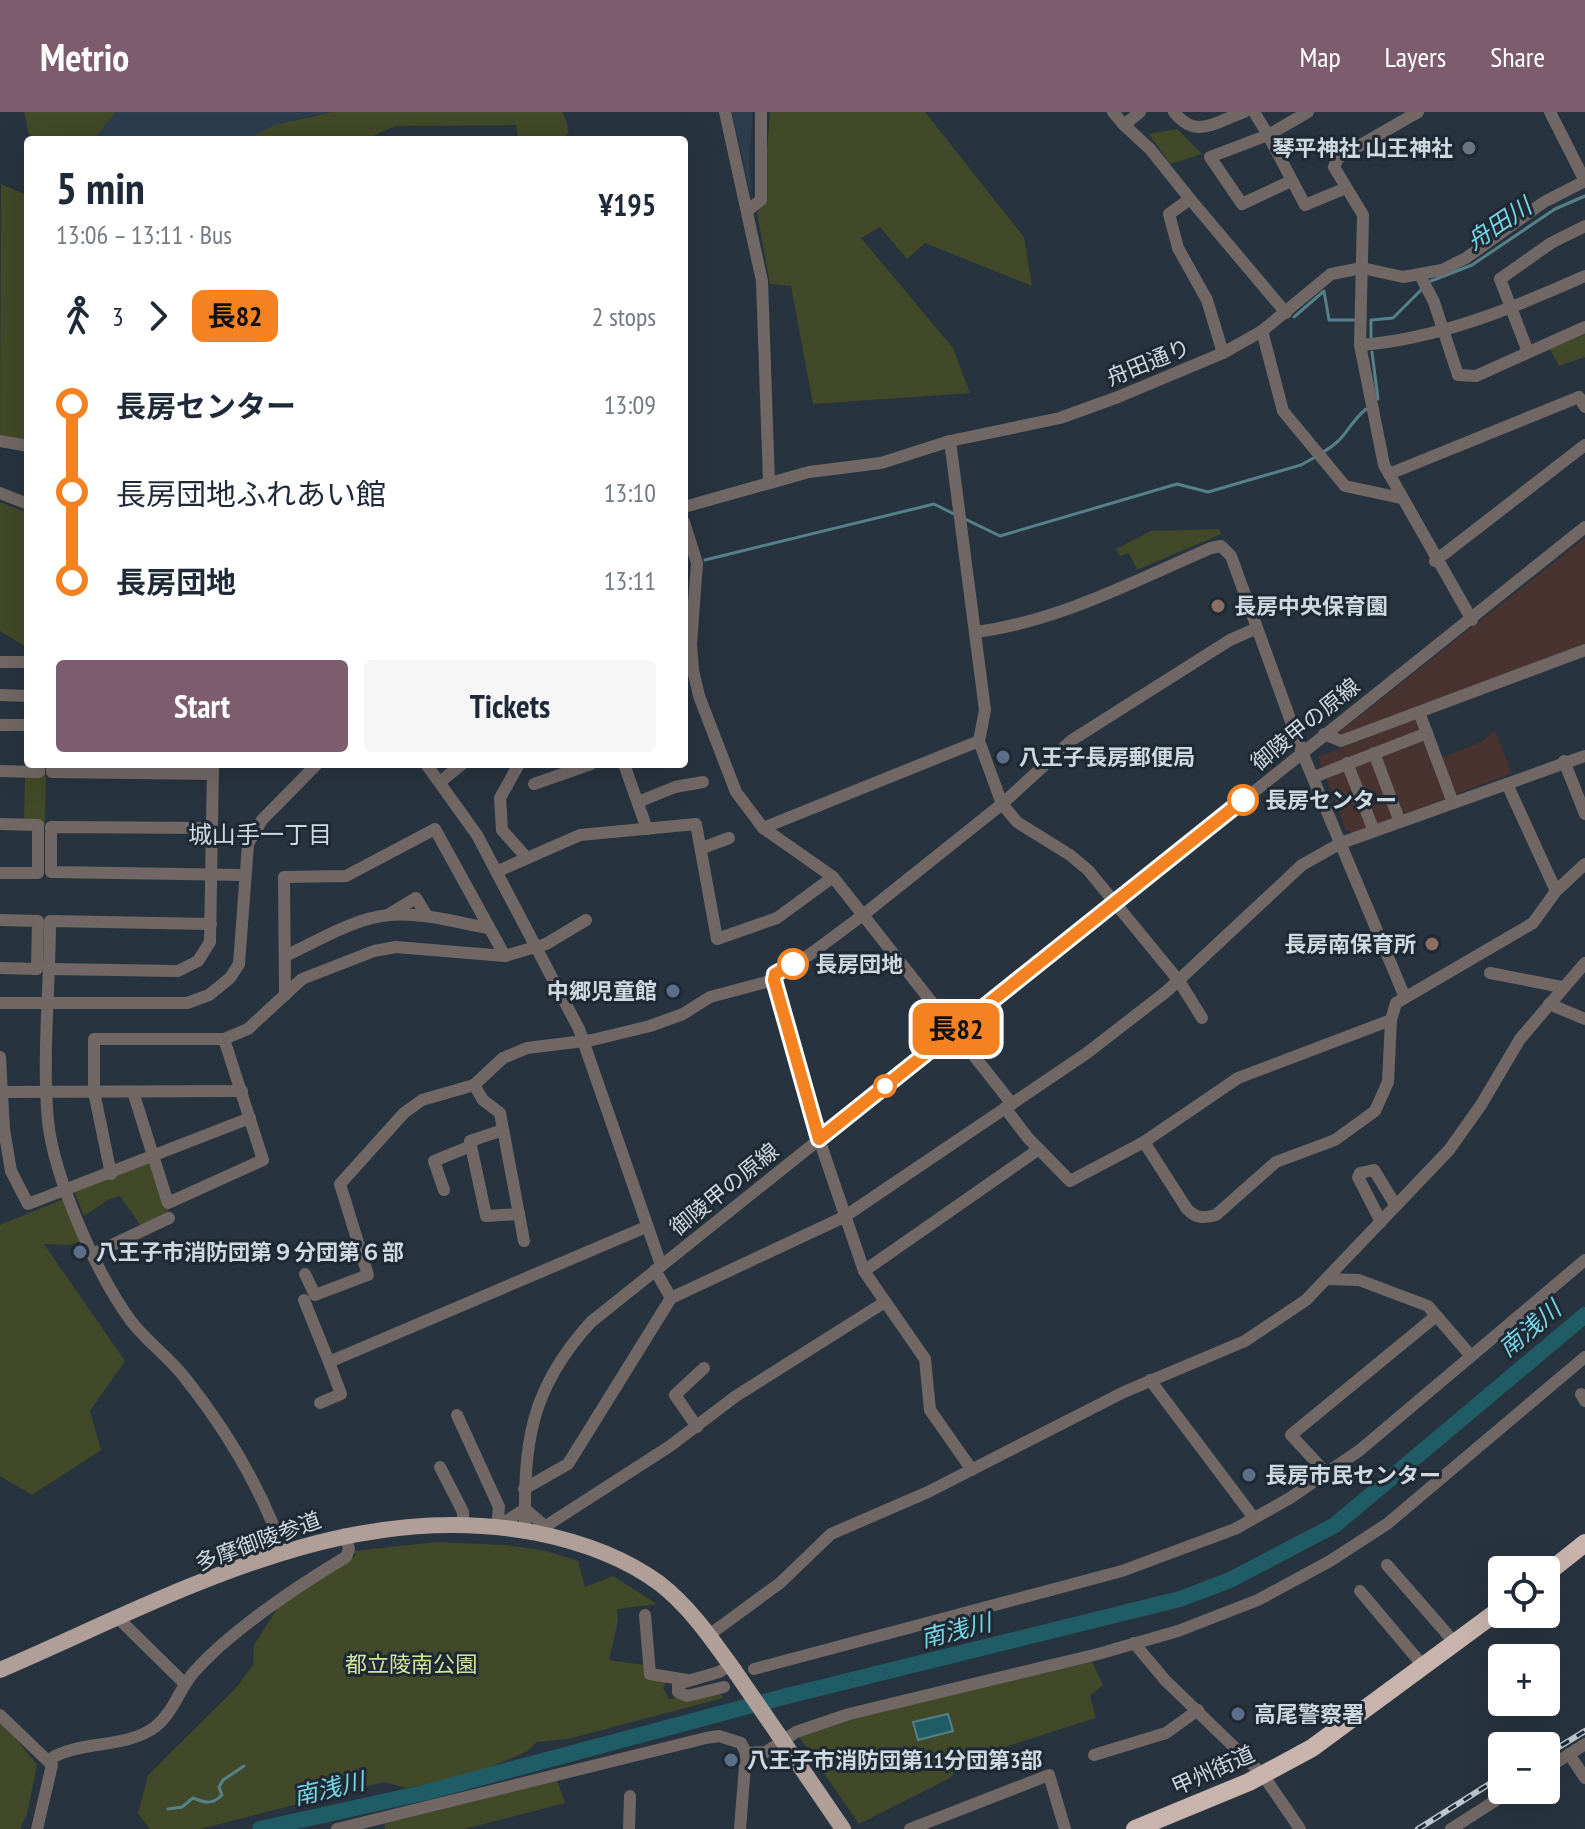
<!DOCTYPE html>
<meta charset="utf-8">
<style>
:root{--surface:#fff;--page:#f6f6f7;--text:#1f2937;--muted:#747a83;--accent:#7d5c6e}
body{margin:0;font-family:"PT Sans Narrow","Noto Sans JP",sans-serif;background:var(--page);color:var(--text);height:100vh;display:flex;flex-direction:column;font-size:30px;white-space:nowrap}
*{box-sizing:border-box;margin:0}
p{font-size:26px;color:var(--muted)}
.icon{flex:none;width:44px;height:44px;fill:none;stroke:currentColor;stroke-width:2;stroke-linecap:round;stroke-linejoin:round}
.map{position:relative;flex:1;overflow:hidden}
.sheet{position:absolute;left:24px;top:24px;width:664px;height:632px;display:flex;flex-direction:column;background:var(--surface);border-radius:8px;box-shadow:0 8px 32px #0002}
.sheet>*{flex:none}
.badge{padding:0 16px;border-radius:12px;font-size:28px;line-height:52px}
.buttons{position:absolute;left:1488px;top:1444px;display:grid;gap:16px}
.buttons a{display:grid;place-items:center;width:72px;height:72px;border-radius:8px;background:var(--surface);box-shadow:0 8px 32px #0002;font-size:40px}
.map>.badge{position:absolute;translate:-50% -50%;box-shadow:0 0 0 4px #fff}
.legs{display:flex;align-items:center;gap:12px;height:88px;padding:0 32px;font-size:26px}
.legs p{margin-inline-start:auto}
.summary{display:flex;align-items:center;justify-content:space-between;height:136px;padding:0 32px}
h1{font-size:44px;font-weight:800;line-height:60px}
.cta{display:flex;gap:16px;margin-top:auto;padding:16px 32px}
.cta a{flex:1;height:92px;border-radius:8px;background:var(--accent);color:#fff;font-size:32px;font-weight:800;line-height:92px;text-align:center}
.cta a+a{background:var(--page);color:var(--text)}
ul{padding:0 32px;list-style:none}
li{display:flex;align-items:center;gap:28px;height:88px;font-size:30px}
li i{display:grid;place-items:center;width:12px;height:100%;margin:0 10px;background:currentColor}
li i::after{content:'';width:20px;height:20px;margin:-10px;border:6px solid;border-radius:50%;background:var(--surface)}
li p{margin-inline-start:auto}
li:first-child i{background:linear-gradient(#0000 50%,currentColor 0)}
li:last-child i{background:linear-gradient(currentColor 50%,#0000 0)}
header{display:flex;align-items:center;gap:48px;box-sizing:border-box;height:112px;padding:0 40px;background:var(--accent);color:#fff}
header strong{font-size:38px}
nav{display:flex;gap:44px;margin-inline-start:auto;font-size:28px}
.map>svg:first-child{display:block}
</style>
<header>
<strong>Metrio</strong>
<nav><a>Map</a><a>Layers</a><a>Share</a></nav>
</header>
<div class="map">
<svg width="1585" height="1717" viewBox="0 0 1585 1717">
<rect width="100%" height="100%" fill="#27333e"/>
<g fill="#483331">
<path d="M1585 426V535L1341 627 1337 622Z"/>
<path d="M1415 607 1441 646 1481 630 1495 619 1512 661 1354 721 1346 718 1318 645Z"/>
</g>
<g fill="#2c3d4d">
<path d="M116 0H332L297 7 246 28H93Z"/>
<path d="M732 0H753L749 50 752 88Z"/>
</g>
<g fill="#424928">
<path d="M24 0H116L93 28H38L29 22Z"/>
<path d="M332 0H563L569 18 565 28H519L516 13 395 14 364 28H246L275 13Z"/>
<path d="M770 0H925L1024 125 1032 174 925 131 907 147 880 115 861 126 953 236 970 281 813 292 791 174 770 172 757 101 763 91Z"/>
<path d="M1177 17 1202 42 1170 52 1149 22Z"/>
<path d="M1 72 24 82 28 75V334L0 329Z"/>
<path d="M1585 222V245L1559 254 1550 237Z"/>
<path d="M0 390 28 401V536L0 519Z"/>
<path d="M1219 417 1221 422 1137 458 1129 441 1120 444 1116 437 1151 419Z"/>
<path d="M25 660 46 661 45 713H24Z"/>
<path d="M151 1045 168 1091 169 1106 144 1118 120 1084 108 1088 84 1104 73 1076Z"/>
<path d="M66 1086 82 1129 69 1133 44 1132 125 1249 90 1299 101 1338 32 1383 0 1364V1113Z"/>
<path d="M437 1430 506 1433 546 1439 578 1449 585 1475 613 1464 657 1492 617 1497 618 1509 609 1548 644 1553 667 1568 663 1576 669 1587 719 1580 723 1586 568 1627 537 1630 526 1640 467 1665 406 1676 384 1670 200 1717H150L138 1702 148 1663 236 1576 253 1553 254 1533 278 1495 299 1478 355 1444 354 1439Z"/>
<path d="M1091 1547 1103 1573 1090 1584 1096 1606 976 1644 963 1650 950 1666 859 1712 799 1625 841 1609Z"/>
<path d="M0 1606 37 1653 27 1702 20 1717H0Z"/>
<path d="M557 1668 565 1691 464 1717H385L384 1711Z"/>
</g>
<path fill="#205c65" stroke="#55818a" stroke-width="2" d="M948 1602 953 1619 918 1628 913 1610Z"/>
<g fill="none" stroke-linecap="round" stroke-linejoin="round">
<g stroke="#55818a" stroke-width="3">
<path d="M1431 169 1472 153 1555 97 1585 84"/>
<path d="M1294 205 1324 179 1329 208H1356"/>
<path d="M1371 226V208L1393 206 1423 176"/>
<path d="M1372 240 1378 287"/>
<path d="M1323 340C1348 326 1346 314 1366 297"/>
<path d="M963 406 1000 424 1177 372 1208 380 1301 353 1317 344"/>
<path d="M705 448 934 392 956 403"/>
<path d="M168 1697 182 1695 193 1686C205 1691 212 1693 222 1683L219 1675 223 1668 244 1654"/>
</g>
<path stroke="#205c65" stroke-width="16" d="M260 1717 427 1680 783 1585 1180 1487 1230 1468 1335 1413 1585 1203"/>
<g stroke="#716866" stroke-width="12">
<path d="M725 0 762 169 769 371"/>
<path d="M1113 0 1124 13"/>
<path d="M1140 0 1124 13 1150 37 1190 87"/>
<path d="M1174 0C1196 28 1215 10 1244 0"/>
<path d="M1254 0 1268 23 1210 45 1242 92 1291 69"/>
<path d="M1308 0 1268 23 1305 93 1346 76"/>
<path d="M1418 0 1338 46 1334 55 1363 103 1360 233 1384 353 1472 508"/>
<path d="M1550 0 1585 69"/>
<path d="M748 98 761 88V0"/>
<path d="M1420 163 1434 190 1458 263 1476 264 1585 215"/>
<path d="M1262 219 1283 299 1345 374 1401 386"/>
<path d="M1360 233C1439 227 1513 196 1585 164"/>
<path d="M1528 240 1500 167 1551 131 1585 114"/>
<path d="M1223 241 1207 188 1178 136 1169 102 1190 87 1286 201"/>
<path d="M0 329 28 334"/>
<path d="M950 329 985 598 979 629 1002 692 1017 710 1070 743 1088 758 1179 869 1202 906"/>
<path d="M1389 362 1579 285 1585 295"/>
<path d="M0 381 28 392"/>
<path d="M684 395 809 360 881 351 950 329 1060 306 1118 285 1223 241 1262 219 1331 162 1362 156 1403 165 1442 158 1466 146 1544 90 1585 69"/>
<path d="M684 410 697 451 691 532 693 558 699 584 736 680 763 716 833 765 1012 992"/>
<path d="M1435 449 1585 333"/>
<path d="M976 520C1060 509 1134 469 1211 436L1221 434 1231 444 1302 640 1404 883"/>
<path d="M0 550H28"/>
<path d="M0 583 28 584"/>
<path d="M1419 600 1453 691"/>
<path d="M0 613H28"/>
<path d="M1324 622 1341 629 1585 538"/>
<path d="M1374 641 1400 710"/>
<path d="M1564 649 1585 702"/>
<path d="M1347 651 1374 719"/>
<path d="M52 652V660L213 662"/>
<path d="M426 652 477 723 579 917 661 1153"/>
<path d="M519 652 500 686 502 718 526 745"/>
<path d="M624 652 647 717"/>
<path d="M0 659 39 660V652"/>
<path d="M1314 665 1427 621"/>
<path d="M440 670 462 652"/>
<path d="M534 672 591 652"/>
<path d="M1507 672 1556 779"/>
<path d="M638 690 675 675 703 670"/>
<path d="M0 712 38 713V761H0"/>
<path d="M212 716 51 715V760L244 763"/>
<path d="M763 716 979 629"/>
<path d="M702 736 729 726"/>
<path d="M498 759 580 723 696 712 717 827 777 806 833 765"/>
<path d="M388 803 416 786 427 804"/>
<path d="M0 808 38 809 37 857 0 856"/>
<path d="M211 812 50 809C50 874 42 945 48 1009 54 1066 97 1163 131 1209 147 1230 169 1245 185 1266 228 1320 260 1374 283 1438"/>
<path d="M285 844C316 830 354 806 389 803 421 800 456 810 488 816"/>
<path d="M50 857 178 859 198 849 210 830 213 652"/>
<path d="M1490 861 1562 875"/>
<path d="M285 883 284 765 346 764 435 717 505 844"/>
<path d="M0 891H187L209 883 230 866 239 852 248 732 262 708 317 652"/>
<path d="M1549 892 1585 907"/>
<path d="M0 945 4 1017 11 1059 28 1092 250 1006"/>
<path d="M474 973 483 988 500 1001 524 1129"/>
<path d="M3 980 242 979"/>
<path d="M133 980 168 1091 263 1048 224 927"/>
<path d="M1005 996 1028 1026 1070 1069 1144 1030 1238 966 1391 908"/>
<path d="M503 1018 470 1029 486 1104 519 1102"/>
<path d="M1144 1030 1187 1097C1196 1107 1204 1106 1216 1103L1276 1050 1335 1028 1375 999 1388 970 1391 908 1396 891 1533 811 1556 779 1585 752"/>
<path d="M111 1062 94 980V927H224L248 917 302 867 374 839 396 835 505 844 546 832 586 808"/>
<path d="M444 1078 434 1049 471 1034"/>
<path d="M1381 1110 1358 1065 1360 1061 1374 1058 1396 1094"/>
<path d="M93 1142 169 1106"/>
<path d="M655 1158 671 1186"/>
<path d="M864 1159 1039 1037"/>
<path d="M305 1162 315 1183 368 1163 340 1072 404 1001 422 988 474 973 503 946 527 936 592 928 650 914 683 902 710 885 774 868"/>
<path d="M1327 1167 1359 1168 1428 1194 1471 1244"/>
<path d="M304 1188 329 1250"/>
<path d="M1150 1268 1254 1406"/>
<path d="M1581 1282 1585 1289"/>
<path d="M320 1291 341 1282 329 1250 646 1115"/>
<path d="M457 1303 499 1395 497 1415 525 1397 546 1415"/>
<path d="M697 1315 675 1283 704 1256"/>
<path d="M440 1355 463 1400V1413"/>
<path d="M972 1358 930 1298 925 1247 864 1159 819 1027 775 862 809 843 863 803 1002 692 1072 628 1230 528 1255 517"/>
<path d="M1327 1362 1291 1323 1436 1204"/>
<path d="M524 1377 568 1352 671 1186 844 1105 1087 941 1167 879 1302 753 1341 731 1585 644"/>
<path d="M525 1418C524 1331 529 1278 591 1210L1585 415"/>
<path d="M545 1422 549 1412 670 1334 736 1284 885 1190"/>
<path d="M1387 1453 1455 1531"/>
<path d="M1360 1479 1424 1555"/>
<path d="M645 1503 650 1562 687 1568"/>
<path d="M119 1507 185 1572"/>
<path d="M709 1523 780 1471 831 1422 928 1380 1124 1280 1245 1229 1306 1188 1449 1038 1481 993 1520 927 1585 851"/>
<path d="M1134 1531 1165 1568 1263 1663 1300 1717"/>
<path d="M754 1557 1122 1459 1235 1417 1290 1386 1360 1338 1585 1148"/>
<path d="M724 1575 687 1584 678 1580V1572L719 1560 730 1553"/>
<path d="M0 1603 52 1653 37 1717"/>
<path d="M1569 1642 1585 1666"/>
<path d="M1094 1643 1166 1621 1198 1598"/>
<path d="M50 1647C81 1628 125 1637 155 1615 174 1600 179 1577 194 1560 230 1519 299 1473 346 1445L349 1437 345 1422"/>
<path d="M1546 1657 1585 1632"/>
<path d="M337 1717 706 1626 719 1624 741 1631 746 1641 766 1640 796 1620 849 1602 1098 1542 1178 1519 1258 1488 1330 1449 1387 1412 1585 1245"/>
<path d="M629 1717 630 1684"/>
<path d="M740 1717 746 1641"/>
<path d="M910 1717 1049 1663 1065 1717"/>
<path d="M1451 1717 1512 1678"/>
</g>
<g stroke="#b09e99" stroke-width="16">
<path d="M0 1558C170 1485 345 1383 537 1421 581 1430 622 1444 659 1471 690 1495 711 1526 734 1558"/>
<path d="M778 1622 843 1717"/>
</g>
<g stroke="#c8b3ad" stroke-width="18">
<path d="M1546 1462 1585 1431"/>
<path d="M1135 1717 1249 1670 1312 1636 1502 1496"/>
</g>
<g stroke="#bdc5cd" stroke-width="6">
<g id="rail">
<path d="M1546 1643 1585 1619"/>
<path d="M1418 1717 1502 1664"/>
</g>
</g>
<use href="#rail" stroke="#1e2934" stroke-width="3" stroke-dasharray="9" stroke-linecap="butt"/>
<path stroke="#b09e99" stroke-width="16" d="M734 1558 778 1622"/>
</g>
<g fill="none" stroke-linecap="round" stroke-linejoin="round">
<g stroke="#fff" stroke-width="18">
<path id="line-1" d="M793 852 775 862 774 868 819 1027 1243 688"/>
</g>
<use href="#line-1" stroke="#f58220" stroke-width="12"/>
</g>
<circle fill="#6b7280" stroke="#1e2934" stroke-width="3" cx="1469" cy="36" r="8"/>
<g fill="#8d6e63" stroke="#1e2934" stroke-width="3">
<circle cx="1218" cy="494" r="8"/>
<circle cx="1432" cy="832" r="8"/>
</g>
<g fill="#5c6f8a" stroke="#1e2934" stroke-width="3">
<circle cx="1003" cy="645" r="8"/>
<circle cx="673" cy="879" r="8"/>
<circle cx="80" cy="1140" r="8"/>
<circle cx="1249" cy="1363" r="8"/>
<circle cx="1238" cy="1602" r="8"/>
<circle cx="731" cy="1648" r="8"/>
</g>
<g fill="#fff" stroke="#f58220" stroke-width="4">
<circle cx="1243" cy="688" r="14"/>
<circle cx="793" cy="852" r="14"/>
<circle cx="885" cy="974" r="10"/>
</g>
<g text-anchor="middle" stroke-width="6" stroke-linejoin="round" paint-order="stroke">
<g font-size="22" font-weight="bold" fill="#d0d8df" stroke="#1e2934" text-anchor="start">
<text x="1453" y="44" text-anchor="end">琴平神社 山王神社</text>
<text x="1234" y="502">長房中央保育園</text>
<text x="1019" y="653">八王子長房郵便局</text>
<text x="1416" y="840" text-anchor="end">長房南保育所</text>
<text x="657" y="887" text-anchor="end">中郷児童館</text>
<text x="96" y="1148">八王子市消防団第９分団第６部</text>
<text x="1265" y="1371">長房市民センター</text>
<text x="1254" y="1610">高尾警察署</text>
<text x="747" y="1656">八王子市消防団第11分団第3部</text>
</g>
<g font-size="22" fill="#d0d8df" stroke="#1e2934">
<text transform="translate(1148 250) rotate(-22)" y="8">舟田通り</text>
<text transform="translate(1305 612) rotate(-39)" y="8">御陵甲の原線</text>
<text transform="translate(724 1077) rotate(-39)" y="8">御陵甲の原線</text>
<text transform="translate(258 1429) rotate(-20)" y="8">多摩御陵参道</text>
<text transform="translate(1213 1658) rotate(-24)" y="8">甲州街道</text>
</g>
<g font-size="22" font-weight="bold" fill="#d0d8df" stroke="#1e2934" text-anchor="start">
<text x="1265" y="696">長房センター</text>
<text x="815" y="860">長房団地</text>
</g>
<g font-size="22" fill="#d3e29c" stroke="#1e2934">
<text x="411" y="1560">都立陵南公園</text>
</g>
<g font-size="24" font-style="italic" fill="#77d6e6" stroke="#1e2934">
<text transform="translate(1499 112) rotate(-34)" y="8">舟田川</text>
<text transform="translate(1530 1217) rotate(-40)" y="8">南浅川</text>
<text transform="translate(956 1519) rotate(-14)" y="8">南浅川</text>
<text transform="translate(329 1677) rotate(-13)" y="8">南浅川</text>
</g>
<g font-size="24" fill="#d0d8df" stroke="#1e2934">
<text x="260" y="731">城山手一丁目</text>
</g>
</g>
</svg>
<div class="buttons">
<a><svg class="icon" aria-label="locate" viewBox="0 0 24 24"><circle cx="12" cy="12" r="6"/><path d="M12 2v4M12 18v4M2 12h4M18 12h4"/></svg></a>
<a>+</a>
<a>−</a>
</div>
<b class="badge" style="left:956px;top:917px;background:#f58220;color:#111">長82</b>
<section class="sheet">
<div class="summary"><div><h1>5 min</h1><p>13:06 – 13:11 · Bus</p></div><b>¥195</b></div>
<div class="legs"><svg class="icon" aria-label="walk" viewBox="0 0 24 24"><circle cx="13" cy="4" r="2"/><path d="M13 8l-2 6 4 7M11 14l-3 7M7 12l3-4h3l4 4"/></svg>3<svg class="icon" aria-label="forward" viewBox="0 0 24 24"><path d="M9 5l7 7-7 7"/></svg><b class="badge" style="background:#f58220;color:#111">長82</b><p>2 stops</p></div>
<ul>
<li><i style="color:#f58220"></i><b>長房センター</b><p>13:09</p></li>
<li><i style="color:#f58220"></i><span>長房団地ふれあい館</span><p>13:10</p></li>
<li><i style="color:#f58220"></i><b>長房団地</b><p>13:11</p></li>
</ul>
<div class="cta"><a>Start</a><a>Tickets</a></div>
</section>
</div>
